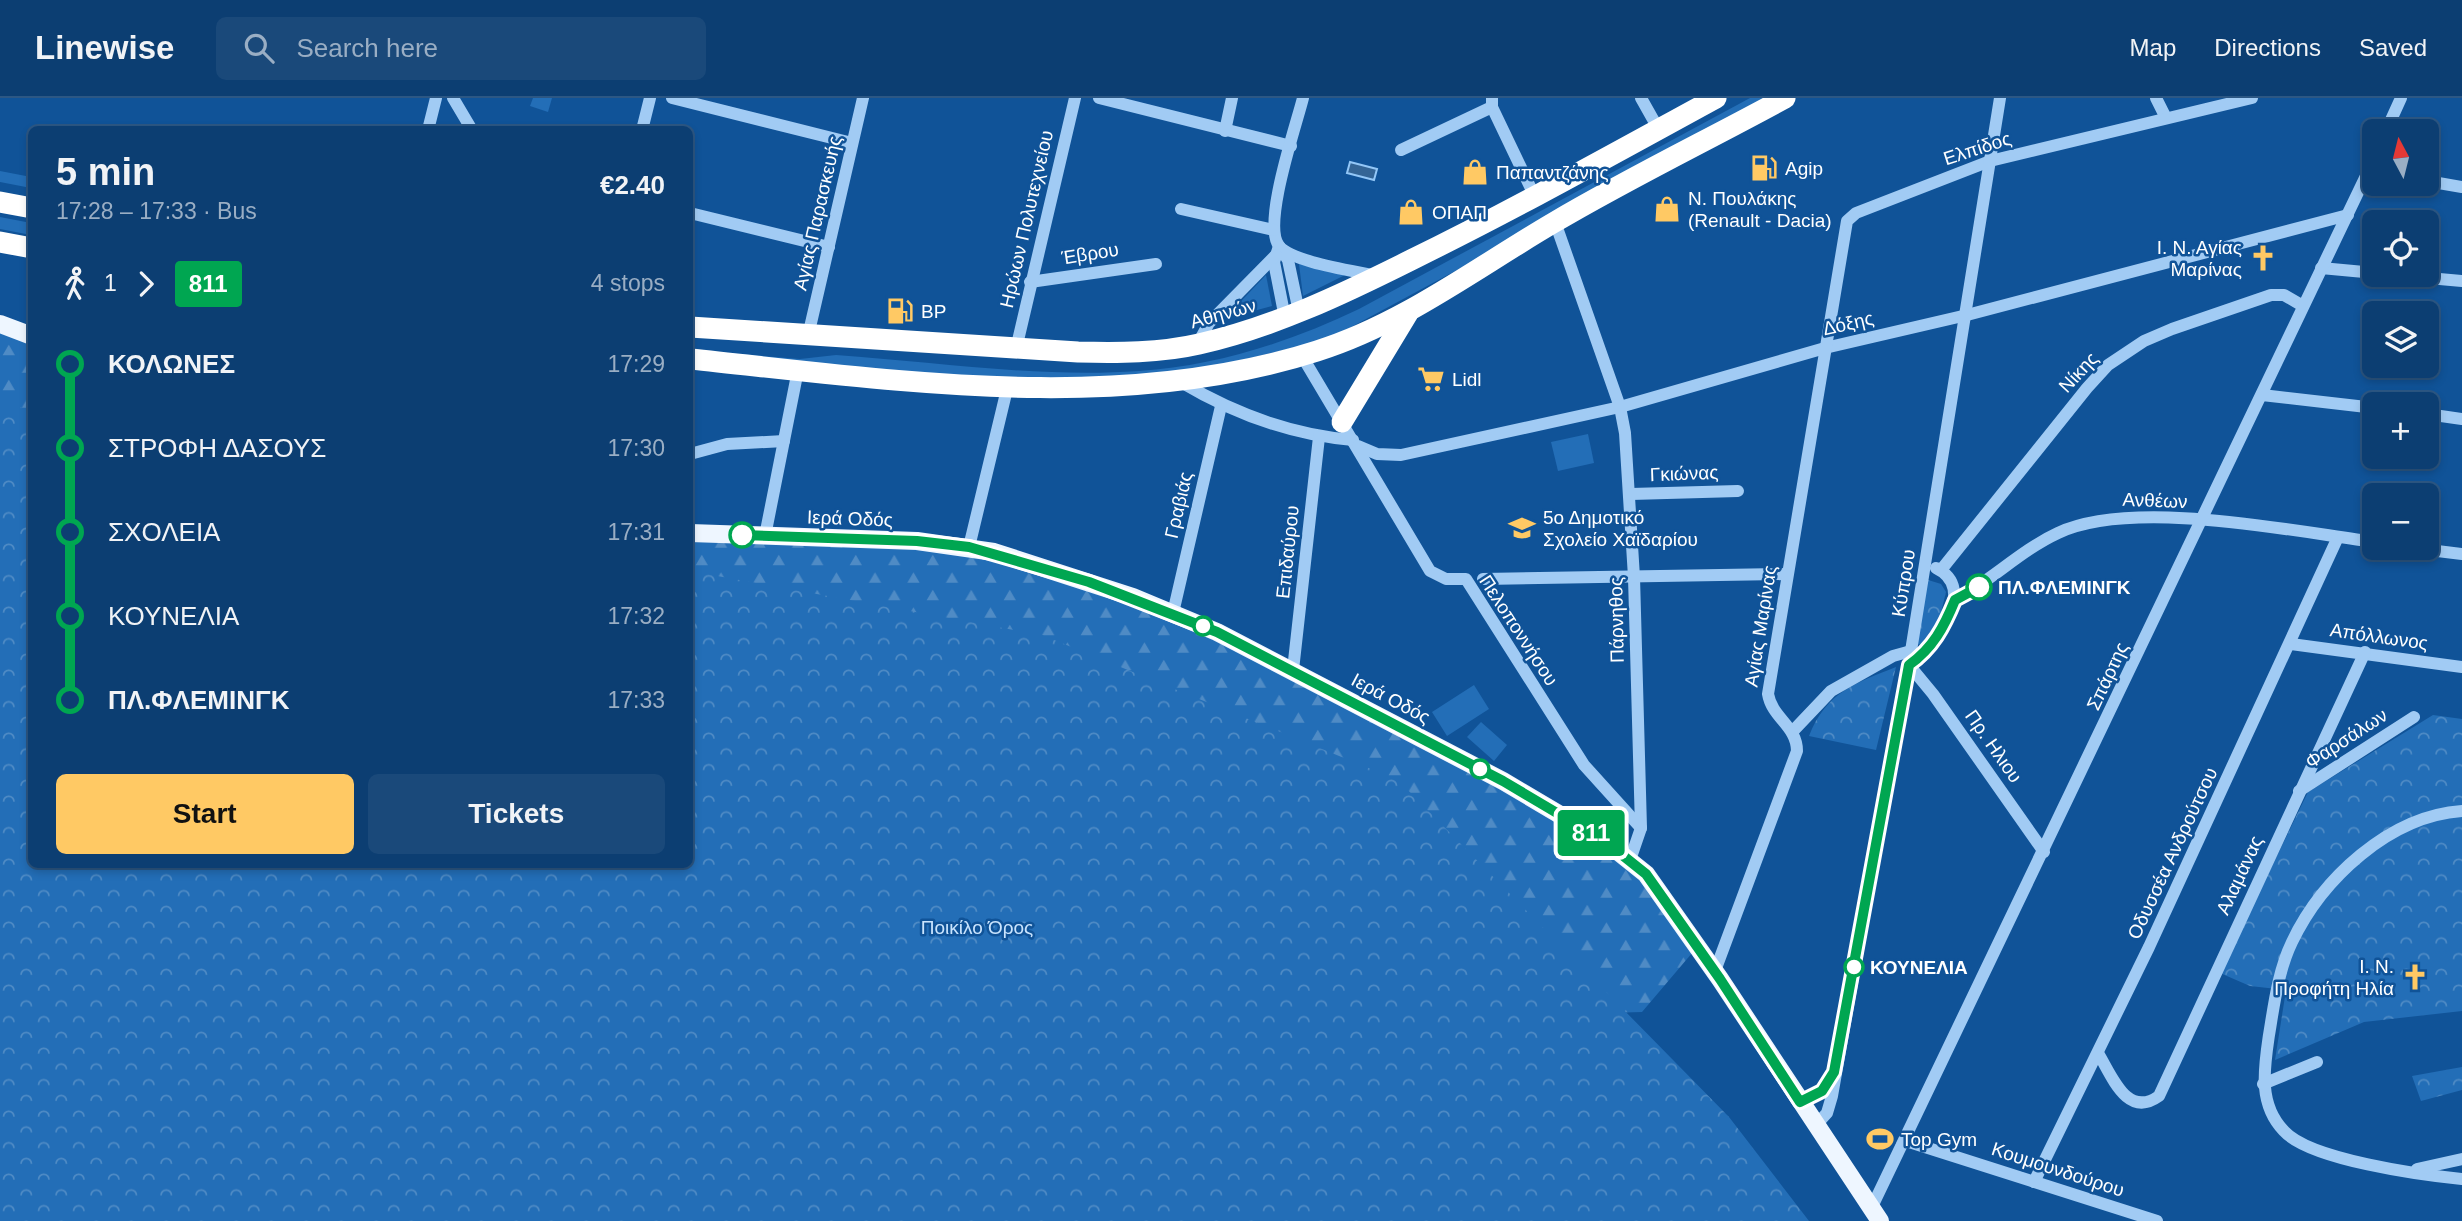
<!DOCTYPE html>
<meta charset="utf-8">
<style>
:root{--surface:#0c3e72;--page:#1a497a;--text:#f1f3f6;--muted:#9aaec4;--line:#2c5784;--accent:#ffc964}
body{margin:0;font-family:Helvetica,sans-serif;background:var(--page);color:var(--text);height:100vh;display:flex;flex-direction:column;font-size:26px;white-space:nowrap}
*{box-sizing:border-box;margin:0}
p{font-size:23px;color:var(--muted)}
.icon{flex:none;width:38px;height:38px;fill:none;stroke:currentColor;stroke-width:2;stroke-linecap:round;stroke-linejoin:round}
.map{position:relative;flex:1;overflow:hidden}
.panel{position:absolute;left:28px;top:28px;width:665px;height:742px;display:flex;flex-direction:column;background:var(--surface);border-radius:10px;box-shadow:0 4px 10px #0003,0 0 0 2px var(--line)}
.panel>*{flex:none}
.badge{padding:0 14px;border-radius:5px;font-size:24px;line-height:46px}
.needle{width:46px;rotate:353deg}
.buttons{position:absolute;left:2362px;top:21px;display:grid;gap:14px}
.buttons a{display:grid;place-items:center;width:77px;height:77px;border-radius:10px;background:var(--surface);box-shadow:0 4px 10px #0003,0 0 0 2px var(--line);font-size:35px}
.map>.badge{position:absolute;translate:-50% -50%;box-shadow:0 0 0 4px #fff}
.legs{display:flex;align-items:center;gap:10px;height:77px;padding:0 28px;font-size:23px}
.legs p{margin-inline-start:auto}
.overview{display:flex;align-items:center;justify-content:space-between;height:119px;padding:0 28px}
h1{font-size:38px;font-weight:700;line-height:52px}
.primary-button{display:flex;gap:14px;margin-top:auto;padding:14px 28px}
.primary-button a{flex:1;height:80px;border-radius:10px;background:var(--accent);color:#111;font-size:28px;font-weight:700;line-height:80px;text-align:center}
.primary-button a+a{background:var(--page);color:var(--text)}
ul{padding:0 28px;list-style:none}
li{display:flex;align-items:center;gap:24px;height:84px;font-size:26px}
li i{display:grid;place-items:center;width:10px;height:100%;margin:0 9px;background:currentColor}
li i::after{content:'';width:18px;height:18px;margin:-9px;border:5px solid;border-radius:50%;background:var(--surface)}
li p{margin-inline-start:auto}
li:first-child i{background:linear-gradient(#0000 50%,currentColor 0)}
li:last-child i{background:linear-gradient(currentColor 50%,#0000 0)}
header{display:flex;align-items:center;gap:42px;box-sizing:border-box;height:98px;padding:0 35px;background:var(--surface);border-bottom:2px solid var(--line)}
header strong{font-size:33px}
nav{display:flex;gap:38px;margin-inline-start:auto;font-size:24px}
.search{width:490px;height:63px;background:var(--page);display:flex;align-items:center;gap:18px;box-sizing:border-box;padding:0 24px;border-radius:10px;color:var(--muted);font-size:26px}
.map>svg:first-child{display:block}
</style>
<header>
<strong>Linewise</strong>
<div class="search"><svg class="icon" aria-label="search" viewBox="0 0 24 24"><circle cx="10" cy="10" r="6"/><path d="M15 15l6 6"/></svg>Search here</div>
<nav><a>Map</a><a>Directions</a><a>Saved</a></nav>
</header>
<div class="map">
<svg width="2462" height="1123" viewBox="0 0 2462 1123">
<defs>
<pattern id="forest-firs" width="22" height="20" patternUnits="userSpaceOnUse" patternTransform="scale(1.75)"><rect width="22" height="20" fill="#236eb7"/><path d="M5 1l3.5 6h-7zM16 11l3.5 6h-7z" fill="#4f8bc5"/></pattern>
<pattern id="park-crowns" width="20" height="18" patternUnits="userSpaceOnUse" patternTransform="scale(1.75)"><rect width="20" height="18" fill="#236eb7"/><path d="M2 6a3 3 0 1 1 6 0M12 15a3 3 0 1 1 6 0" fill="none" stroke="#4f8bc5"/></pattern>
</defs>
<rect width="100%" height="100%" fill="#105398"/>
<g fill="#236eb7">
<path d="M533 0H552L548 14 530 8Z"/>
<path d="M1750 0H1776L1329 241 1187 275 1008 282 690 257V252L800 261 836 257C936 264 1039 280 1139 273 1216 268 1290 244 1359 211Z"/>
<path d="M0 73 31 79V90L0 84Z"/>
<path d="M0 119 31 125V137L0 131Z"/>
<path d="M1299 166 1347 176 1303 198Z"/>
<path d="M1266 177 1272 208 1224 221Z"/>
<path d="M1588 336 1594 365 1558 373 1551 344Z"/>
<path d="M1474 587 1489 611 1447 638 1432 614Z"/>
<path d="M1481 624 1507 647 1494 663 1467 639Z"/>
</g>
<path fill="url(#forest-firs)" d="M0 226 31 238 32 766H690V435L944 446 1133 499 1606 744 1698 848 1642 914 0 959Z"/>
<g fill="url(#park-crowns)">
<path d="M0 305 31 312 32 766H690V473L1042 537 1398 682 1729 1019 1809 1123H0Z"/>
<path d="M1925 481 1941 486 1946 494 1936 535 1924 547 1916 546Z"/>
<path d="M1896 569 1876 652 1809 638C1826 594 1856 585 1896 569Z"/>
<path d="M2433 617 2462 621V913L2364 924 2275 962 2286 892 2250 888 2220 875 2308 694Z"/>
<path d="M2462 969V992L2421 1003 2412 978Z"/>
</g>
<path fill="#346596" stroke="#93c7f7" stroke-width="2" d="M1350 64 1377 71 1374 82 1347 75Z"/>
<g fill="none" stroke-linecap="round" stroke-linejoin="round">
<g stroke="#a1cbf4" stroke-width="12">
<path d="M453 0 472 32"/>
<path d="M672 0 852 45"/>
<path d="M1099 0 1291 48"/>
<path d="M1303 0C1296 28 1262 126 1279 148 1291 164 1356 173 1377 178"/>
<path d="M1492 0V9L1535 99"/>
<path d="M1641 0 1659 32"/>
<path d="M2156 0 2166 20"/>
<path d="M428 32 436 0"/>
<path d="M642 32 650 0"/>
<path d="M1225 33 1232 0"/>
<path d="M2386 33 2401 0"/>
<path d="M1401 52 1492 9"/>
<path d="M2427 83 2462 89"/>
<path d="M1181 111 1274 132"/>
<path d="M690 115 829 149"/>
<path d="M1555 124 1620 309 1625 335 1634 479 1641 730 1630 762"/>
<path d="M2321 170 2375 175"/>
<path d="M2395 177 2462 183"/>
<path d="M1030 184 1156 166"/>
<path d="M1285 220 1274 164 1279 148 1288 162 1299 214"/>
<path d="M808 238 863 0"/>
<path d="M1197 247 1209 225 1276 157"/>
<path d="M1016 251 1075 0"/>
<path d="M1302 258 1430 473 1446 481H1466L1584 667 1641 730"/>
<path d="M1181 284C1233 315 1292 337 1353 342"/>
<path d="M2262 297 2375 310"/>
<path d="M2427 316 2462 321"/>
<path d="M1358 348 1377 356 1401 357 1620 309 1825 250 1967 217 2348 117"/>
<path d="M690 356 727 346 784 343"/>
<path d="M1631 396 1738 393"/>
<path d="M765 438 798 272"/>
<path d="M969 449 1008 287"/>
<path d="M2413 450 2462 456"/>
<path d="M1941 472 2087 290 2108 267 2144 243 2172 231 2271 197H2284L2303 208"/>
<path d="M1483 481 1787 476"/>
<path d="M1955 502C1991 483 2021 452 2058 435 2133 400 2291 433 2375 444"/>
<path d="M1173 515 1221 308"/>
<path d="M2291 546 2462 569"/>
<path d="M1909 567 1933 596 2044 754"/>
<path d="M1909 567C1933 550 1980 491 1936 470"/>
<path d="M1293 572 1319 339"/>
<path d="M1793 633 1831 593 1893 558 1911 553"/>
<path d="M2299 693 2414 619"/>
<path d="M2462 713C2389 718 2322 781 2292 844 2278 873 2274 907 2269 937 2264 971 2258 1006 2284 1033 2310 1062 2422 1077 2462 1081"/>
<path d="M1715 873 1797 653C1797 628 1772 620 1768 596L1847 123 1856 115 1990 63 2252 0"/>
<path d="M2098 955C2112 978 2127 1021 2159 998L2365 554"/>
<path d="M2263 986 2317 964"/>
<path d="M1800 1004 1822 993 1833 978"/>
<path d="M1816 1027 1827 1015 1832 998 1911 553 2000 0"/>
<path d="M1906 1043 2157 1123"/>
<path d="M2417 1071 2462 1061"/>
<path d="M2034 1084 2149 849 2338 439"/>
<path d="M1871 1111 2375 59"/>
</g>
<g stroke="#eef6ff" stroke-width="18">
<path d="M0 226 32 238"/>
<path d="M690 435 917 443 994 454 1133 499 1217 534 1503 683 1606 744 1646 776 1720 881 1880 1123"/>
</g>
<g stroke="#fff" stroke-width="21">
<path d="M0 104 32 110"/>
<path d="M0 144 32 150"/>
<path d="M690 229 1078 254C1118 255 1160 255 1199 246 1274 229 1343 196 1411 162 1515 111 1615 55 1716 0"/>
<path d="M690 261C894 282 1118 317 1317 253 1403 226 1476 170 1553 125 1629 80 1708 42 1785 0"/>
<path d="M1342 324 1408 215"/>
</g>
</g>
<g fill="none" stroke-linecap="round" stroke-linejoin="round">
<g stroke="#fff" stroke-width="16">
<path id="line-1" d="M742 437 917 443 969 449 1089 484 1217 534 1503 683 1606 744 1646 776 1720 881 1800 1004 1822 993 1834 974 1909 567C1933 550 1944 529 1955 502L1979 489"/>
</g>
<use href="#line-1" stroke="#00a651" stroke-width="10"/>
</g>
<defs>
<g id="fuel-bare" transform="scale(2.1)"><path d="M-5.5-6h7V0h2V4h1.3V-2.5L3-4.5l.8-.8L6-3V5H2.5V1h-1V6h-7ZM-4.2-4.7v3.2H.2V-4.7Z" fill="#ffc964" stroke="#105398" stroke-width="2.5" paint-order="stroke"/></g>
<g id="shop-bare" transform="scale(2.1)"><path d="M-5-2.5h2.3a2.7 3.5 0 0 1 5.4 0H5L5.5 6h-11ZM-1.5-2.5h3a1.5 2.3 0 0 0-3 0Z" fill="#ffc964" stroke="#105398" stroke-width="2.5" paint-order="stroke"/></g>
<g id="church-bare" transform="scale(2.1)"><path d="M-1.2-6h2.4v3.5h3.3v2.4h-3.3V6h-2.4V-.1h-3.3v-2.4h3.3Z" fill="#ffc964" stroke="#105398" stroke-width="2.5" paint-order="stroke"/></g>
<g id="supermarket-bare" transform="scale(2.1)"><path d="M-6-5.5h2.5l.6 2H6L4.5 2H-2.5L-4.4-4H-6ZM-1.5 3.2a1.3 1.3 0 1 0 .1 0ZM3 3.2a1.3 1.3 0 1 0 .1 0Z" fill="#ffc964" stroke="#105398" stroke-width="2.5" paint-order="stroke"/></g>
<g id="school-bare" transform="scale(2.1)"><path d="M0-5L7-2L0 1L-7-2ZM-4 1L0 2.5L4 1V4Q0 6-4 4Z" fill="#ffc964" stroke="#105398" stroke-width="2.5" paint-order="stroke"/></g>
<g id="stadium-bare" transform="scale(2.1)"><path d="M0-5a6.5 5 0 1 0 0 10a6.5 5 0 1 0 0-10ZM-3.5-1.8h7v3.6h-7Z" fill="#ffc964" stroke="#105398" stroke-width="2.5" paint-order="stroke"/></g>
</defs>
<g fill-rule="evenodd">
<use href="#fuel-bare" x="1764" y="70"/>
<use href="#shop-bare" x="1475" y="74"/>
<use href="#shop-bare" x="1667" y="111"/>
<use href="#shop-bare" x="1411" y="114"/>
<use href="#church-bare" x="2263" y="160"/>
<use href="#fuel-bare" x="900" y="213"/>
<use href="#supermarket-bare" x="1431" y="281"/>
<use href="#school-bare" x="1522" y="430"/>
<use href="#church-bare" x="2415" y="879"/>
<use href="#stadium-bare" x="1880" y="1041"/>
</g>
<g fill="#fff" stroke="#00a651" stroke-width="3.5">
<circle cx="742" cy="437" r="12"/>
<circle cx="1979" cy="489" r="12"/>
<circle cx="1203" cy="528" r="9"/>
<circle cx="1480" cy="671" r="9"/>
<circle cx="1854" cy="869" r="9"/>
</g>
<g text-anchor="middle" stroke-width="5" stroke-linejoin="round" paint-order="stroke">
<g font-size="19" fill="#fff" stroke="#105398">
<text transform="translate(1977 50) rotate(-18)" y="7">Ελπίδος</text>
<text transform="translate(817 115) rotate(-77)" y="7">Αγίας Παρασκευής</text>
<text transform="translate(1026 121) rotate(-77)" y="7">Ηρώων Πολυτεχνείου</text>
<text transform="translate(1090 155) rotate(-9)" y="7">Έβρου</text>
<text transform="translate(1223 215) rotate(-15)" y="7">Αθηνών</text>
<text transform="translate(1848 225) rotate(-13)" y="7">Δόξης</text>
<text transform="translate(2078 274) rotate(-47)" y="7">Νίκης</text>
<text transform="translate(1684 375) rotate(-2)" y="7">Γκιώνας</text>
<text transform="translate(2155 402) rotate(2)" y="7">Ανθέων</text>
<text transform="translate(1178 407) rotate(-77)" y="7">Γραβιάς</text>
<text transform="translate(850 420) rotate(2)" y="7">Ιερά Οδός</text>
<text transform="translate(1287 454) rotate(-84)" y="7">Επιδαύρου</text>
<text transform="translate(1903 485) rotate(-81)" y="7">Κύπρου</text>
<text transform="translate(1616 522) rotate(-91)" y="7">Πάρνηθος</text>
<text transform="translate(1760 528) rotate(-81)" y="7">Αγίας Μαρίνας</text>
<text transform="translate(1519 532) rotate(57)" y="7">Πελοποννήσου</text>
<text transform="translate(2379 538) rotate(8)" y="7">Απόλλωνος</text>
<text transform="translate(2107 578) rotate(-65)" y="7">Σπάρτης</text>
<text transform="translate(1391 600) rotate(28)" y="7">Ιερά Οδός</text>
<text transform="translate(2346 640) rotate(-33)" y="7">Φαρσάλων</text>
<text transform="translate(1994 648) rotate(55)" y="7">Πρ. Ηλιου</text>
<text transform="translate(2172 755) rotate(-65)" y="7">Οδυσσέα Ανδρούτσου</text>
<text transform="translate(2239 777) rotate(-65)" y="7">Αλαμάνας</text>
<text transform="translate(2058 1071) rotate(18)" y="7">Κουμουνδούρου</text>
</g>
<g font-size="19" fill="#fff" stroke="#105398" text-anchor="start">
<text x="1785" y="77">Agip</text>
<text x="1496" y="81">Παπαντζάνης</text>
<text x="1688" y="107">Ν. Πουλάκης<tspan x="1688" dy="22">(Renault - Dacia)</tspan></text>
<text x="1432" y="121">ΟΠΑΠ</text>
<text x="2242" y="156" text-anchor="end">Ι. Ν. Αγίας<tspan x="2242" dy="22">Μαρίνας</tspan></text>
<text x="921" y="220">BP</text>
<text x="1452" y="288">Lidl</text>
<text x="1543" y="426">5ο Δημοτικό<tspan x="1543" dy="22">Σχολείο Χαϊδαρίου</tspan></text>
<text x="2394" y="875" text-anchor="end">Ι. Ν.<tspan x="2394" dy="22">Προφήτη Ηλία</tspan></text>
<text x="1901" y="1048">Top Gym</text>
</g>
<g font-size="19" font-weight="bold" fill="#fff" stroke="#105398" text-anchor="start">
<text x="1998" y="496">ΠΛ.ΦΛΕΜΙΝΓΚ</text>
<text x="1870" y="876">ΚΟΥΝΕΛΙΑ</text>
</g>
<g font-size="19" fill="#c9e4fe" stroke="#105398">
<text x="977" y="836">Ποικίλο Όρος</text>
</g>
</g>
</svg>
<div class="buttons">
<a><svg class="needle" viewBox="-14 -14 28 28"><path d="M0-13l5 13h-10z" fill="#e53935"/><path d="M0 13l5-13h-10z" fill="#9aaec4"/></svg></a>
<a><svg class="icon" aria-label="locate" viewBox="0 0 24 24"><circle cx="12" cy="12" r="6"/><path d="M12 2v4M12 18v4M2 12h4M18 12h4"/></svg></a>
<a><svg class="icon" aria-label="layers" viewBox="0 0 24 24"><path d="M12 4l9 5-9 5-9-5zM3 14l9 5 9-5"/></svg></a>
<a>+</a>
<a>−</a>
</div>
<b class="badge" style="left:1591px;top:735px;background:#00a651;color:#fff">811</b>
<section class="panel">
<div class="overview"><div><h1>5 min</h1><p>17:28 – 17:33 · Bus</p></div><b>€2.40</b></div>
<div class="legs"><svg class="icon" aria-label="walk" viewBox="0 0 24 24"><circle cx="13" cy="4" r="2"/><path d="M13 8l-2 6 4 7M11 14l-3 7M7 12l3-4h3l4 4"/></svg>1<svg class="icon" aria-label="forward" viewBox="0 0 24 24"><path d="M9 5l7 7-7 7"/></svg><b class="badge" style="background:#00a651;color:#fff">811</b><p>4 stops</p></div>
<ul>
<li><i style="color:#00a651"></i><b>ΚΟΛΩΝΕΣ</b><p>17:29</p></li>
<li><i style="color:#00a651"></i><span>ΣΤΡΟΦΗ ΔΑΣΟΥΣ</span><p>17:30</p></li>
<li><i style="color:#00a651"></i><span>ΣΧΟΛΕΙΑ</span><p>17:31</p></li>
<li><i style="color:#00a651"></i><span>ΚΟΥΝΕΛΙΑ</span><p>17:32</p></li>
<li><i style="color:#00a651"></i><b>ΠΛ.ΦΛΕΜΙΝΓΚ</b><p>17:33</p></li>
</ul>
<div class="primary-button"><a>Start</a><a>Tickets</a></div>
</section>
</div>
